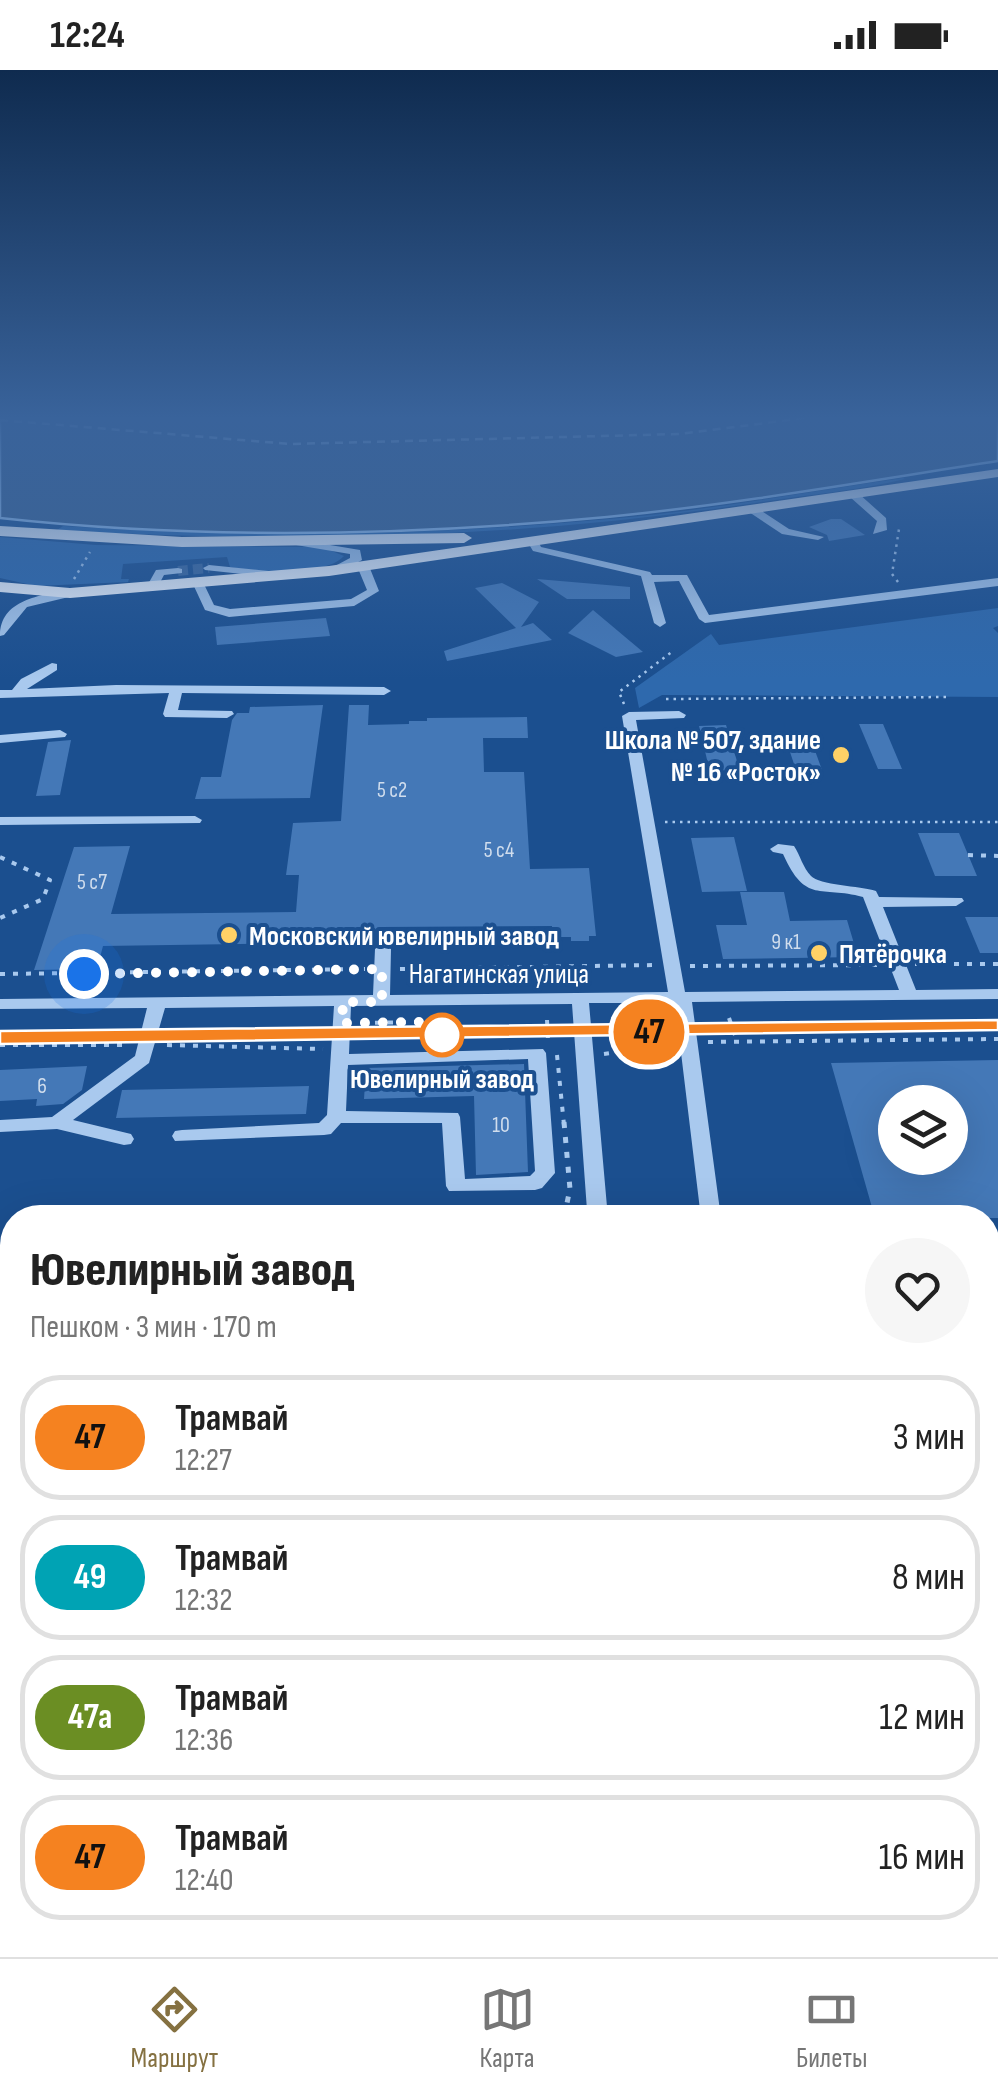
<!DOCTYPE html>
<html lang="ru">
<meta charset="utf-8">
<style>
:root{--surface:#fff;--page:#f6f6f6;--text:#222;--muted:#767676;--line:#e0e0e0;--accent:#857141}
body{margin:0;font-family:"Sofia Sans Condensed",sans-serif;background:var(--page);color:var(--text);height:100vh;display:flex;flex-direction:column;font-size:38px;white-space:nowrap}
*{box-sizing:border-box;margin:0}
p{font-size:32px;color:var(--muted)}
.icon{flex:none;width:55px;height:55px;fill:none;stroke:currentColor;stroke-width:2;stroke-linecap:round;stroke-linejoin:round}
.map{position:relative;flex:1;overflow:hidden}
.panel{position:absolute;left:0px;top:1135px;width:1000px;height:752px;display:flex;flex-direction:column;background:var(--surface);border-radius:40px 40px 0 0;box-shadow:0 10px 40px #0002}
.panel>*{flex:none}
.badge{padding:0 20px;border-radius:32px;font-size:35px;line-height:65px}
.tools{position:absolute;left:878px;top:1015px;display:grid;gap:20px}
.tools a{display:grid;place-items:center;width:90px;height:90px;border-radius:50%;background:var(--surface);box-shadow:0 10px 40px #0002;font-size:50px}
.you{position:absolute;width:50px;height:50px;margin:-25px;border:8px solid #fff;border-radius:50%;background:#1a73e8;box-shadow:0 0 0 15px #1a73e833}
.map>.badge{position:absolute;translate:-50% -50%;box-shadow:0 0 0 5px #fff}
.round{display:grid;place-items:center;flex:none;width:105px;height:105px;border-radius:52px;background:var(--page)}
.overview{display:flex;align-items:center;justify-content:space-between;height:170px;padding:0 30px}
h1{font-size:48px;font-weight:800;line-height:75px}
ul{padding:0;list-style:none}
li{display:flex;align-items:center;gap:30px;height:125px;margin:0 20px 15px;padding:0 10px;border:5px solid var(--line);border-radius:40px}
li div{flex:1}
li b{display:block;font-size:38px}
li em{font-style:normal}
li .badge{min-width:110px;font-weight:700;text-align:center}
.status{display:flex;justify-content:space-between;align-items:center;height:70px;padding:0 50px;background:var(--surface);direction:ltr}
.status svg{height:28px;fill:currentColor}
.tabs{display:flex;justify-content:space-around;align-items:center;height:140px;border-top:2px solid var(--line);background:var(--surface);font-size:28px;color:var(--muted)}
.tabs a{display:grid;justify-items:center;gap:5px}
.tabs .current{color:var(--accent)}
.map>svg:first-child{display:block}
</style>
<div class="status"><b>12:24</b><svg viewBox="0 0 49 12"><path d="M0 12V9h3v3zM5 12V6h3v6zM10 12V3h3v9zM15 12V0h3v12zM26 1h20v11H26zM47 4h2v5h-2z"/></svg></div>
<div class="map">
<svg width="998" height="1887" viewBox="0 0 998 1887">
<rect width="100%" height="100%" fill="#1b4f8f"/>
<g fill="#2e69ad">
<path d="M903 408 905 409C856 421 805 425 755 433 523 468 291 474 57 460L63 456C245 468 427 466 609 449 707 441 805 422 903 408Z"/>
<path d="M0 467 96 475 322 477 344 486C325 507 256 502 230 497L227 487 123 494 121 509H129L128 512 36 516 0 508Z"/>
<path d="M998 538V556L993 558 998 563V627L662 625 639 638 635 618 711 564 719 575Z"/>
<path d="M12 1672V1772L0 1774V1673Z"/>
</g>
<path fill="#3c6290" stroke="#9cc4f0" stroke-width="2.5" d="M0 345H998V391C868 411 738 434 607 447 406 466 200 470 0 448Z"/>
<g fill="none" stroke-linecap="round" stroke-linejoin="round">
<path stroke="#b5d3f5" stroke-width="2.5" stroke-dasharray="8 6" stroke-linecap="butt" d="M0 350 290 374 679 364 828 345"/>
</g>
<g fill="#4478b7" fill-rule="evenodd">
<path d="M831 449H841L865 465 829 471 827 465 809 457Z"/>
<path d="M537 509 630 517V529H567Z"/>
<path d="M502 513 539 532 521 557 533 553 552 570 447 591 444 581 516 558 475 518Z"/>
<path d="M593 540 643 582 616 587 568 563Z"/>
<path d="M326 548 330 566 217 575 215 557Z"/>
<path d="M323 635 310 728 195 729 201 707H221L232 650 237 643H249L250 637Z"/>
<path d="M349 635H369L368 655 409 654V651H427V648L527 647 528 668H483L484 702H524L530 799 589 798 596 866H589V871H571V867H552V856L380 857 379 872 103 876 97 899 34 900 74 777 130 776 111 844 296 842 299 805H286L293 753 341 751Z"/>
<path d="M859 654H883L902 699H878Z"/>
<path d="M726 655 740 701 710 702 699 656Z"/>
<path d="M784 664H809L822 700H796Z"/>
<path d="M71 670 60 725 36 726 48 672Z"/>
<path d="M918 763H959L977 806H935Z"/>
<path d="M734 767 747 821 702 822 691 768Z"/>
<path d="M740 822H784L790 851 847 850 858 887 723 889 716 855H747Z"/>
<path d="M965 847H998V883H980Z"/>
<path d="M998 990V1148H875L831 993ZM895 1032H950V1088H895Z"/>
<path d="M524 994 528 1102 476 1105 474 1026 364 1029 366 998Z"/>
<path d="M87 996 82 1020 63 1034 36 1036 37 1029 0 1031V1000Z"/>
<path d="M309 1016 306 1044 116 1048 122 1020Z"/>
</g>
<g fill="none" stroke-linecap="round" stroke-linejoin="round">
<path stroke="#3d69a0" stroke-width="10" stroke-dasharray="10 5" stroke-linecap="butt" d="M178 501 209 498"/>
<g stroke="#a9c9ee" stroke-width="2.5" stroke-dasharray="2.5 5" stroke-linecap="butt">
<path d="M74 509 90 482"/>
<path d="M898 512 892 504 899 459"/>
<path d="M666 629 948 627"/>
<path d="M624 634 619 622 673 581"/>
<path d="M665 752H998"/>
</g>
<g stroke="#a9c9ee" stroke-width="4" stroke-dasharray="5 8" stroke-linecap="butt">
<path d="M968 785 998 786"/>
<path d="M0 787 50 810 43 829 0 848"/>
<path d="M915 894H998"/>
<path d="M690 896 880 895"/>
<path d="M400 899 655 895"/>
<path d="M0 904 365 899"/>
<path d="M729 948 737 971"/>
<path d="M547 950 548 971"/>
<path d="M362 953 420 952"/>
<path d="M708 972 998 969"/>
<path d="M0 975H128"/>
<path d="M167 975 323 979"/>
<path d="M604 984 669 975"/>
<path d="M557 985 564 1055"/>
</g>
<g stroke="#a9c9ee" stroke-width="5" stroke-dasharray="6 9" stroke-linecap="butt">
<path d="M564 1052 570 1119 567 1133"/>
<path d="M0 1209 12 1208"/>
</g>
<g stroke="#a9c9ee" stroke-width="6" stroke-dasharray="8 11" stroke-linecap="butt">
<path d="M0 1456 12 1455"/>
<path d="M578 1875 579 1887"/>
<path d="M589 1875 590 1887"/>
</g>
<g fill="#a9c9ee" fill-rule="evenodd">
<path d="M850 423H858L886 448 887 460 873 464 877 451 850 427Z"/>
<path d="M749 438H757L789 459 824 467 818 470 782 464 749 442Z"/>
<path d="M533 468 537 469 541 477 650 502 652 505H687L709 545 998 508V516L705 553 699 549 679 511 654 512 666 553 660 557 654 553 641 506 533 481 527 471Z"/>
<path d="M300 470 360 480 362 490 343 500H335V496L350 488V484L296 475V471Z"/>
<path d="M363 493 369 496 379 521 354 536 229 547 205 540 192 512 202 510 214 535 230 539 351 529 367 520 357 496Z"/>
<path d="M209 495 278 502 284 505 278 508 205 500 203 498Z"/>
<path d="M178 498 182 499V503L164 505 157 518 147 516 156 500Z"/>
<path d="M69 519 73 520V526L27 537 4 565 0 566C0 529 41 526 69 519Z"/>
<path d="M52 593 57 594V600L27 619 116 615 384 617 391 621 384 625 182 623 178 640 232 641 234 644 227 648 165 647 163 644 169 623 0 628V620H12L21 609Z"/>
<path d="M679 641 686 645 684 648 636 650 685 922 899 920 863 827C820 815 806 835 783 784L773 782 770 779 778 774 794 776C800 785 803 798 811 806 819 815 860 816 876 821L879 827 962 828 964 831 956 836 883 837 916 920 998 919V929L692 932 721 1148H701L675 933H589L608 1148H560L563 1143 587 1140 572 934 351 936 349 984 543 979 546 983 555 1103 542 1118 535 1120 449 1121 446 1116 442 1053H341L331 1064 324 1065 175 1071 172 1066 175 1061 182 1060 319 1053 327 1045 334 936 165 938 149 993 73 1050 131 1064 134 1069 131 1074 124 1075 57 1059 0 1062V1050L52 1047 135 986 147 938 0 939V929L373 925 375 879 383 874 391 879 390 925 668 922 622 646 629 642ZM528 989 535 1101 530 1106 465 1109 460 1047 458 1043 346 1041 348 995Z"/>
<path d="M60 660 67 664 65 667 0 673V665Z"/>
<path d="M195 746 202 750 200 753 0 755V747Z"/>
<path d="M988 1372H998V1392L988 1391Z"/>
<path d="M12 1471V1493L0 1494V1472Z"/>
<path d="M988 1728 998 1730V1758L988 1756Z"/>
<path d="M12 1850V1875H23L0 1881V1851Z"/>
<rect x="293" y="1875" width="30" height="12"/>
<rect x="632" y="1875" width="30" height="12"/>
</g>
<g fill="#f0f6ff" fill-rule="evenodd">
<path d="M998 399V407L329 506 70 528 0 522V512L70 518 329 496Z"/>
<path d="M0 456 182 467 464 463 472 468 464 473 182 477 0 466Z"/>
</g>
<path stroke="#fff" stroke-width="2.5" d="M0 968 998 956"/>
</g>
<linearGradient id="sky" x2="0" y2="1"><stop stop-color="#0f2b4f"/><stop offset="0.57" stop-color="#39639b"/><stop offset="1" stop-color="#39639b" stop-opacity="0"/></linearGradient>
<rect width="998" height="610" fill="url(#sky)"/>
<path fill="#f58220" stroke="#fff" stroke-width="2.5" d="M998 950V960L0 974V961Z"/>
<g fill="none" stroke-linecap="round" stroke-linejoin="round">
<path stroke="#fff" stroke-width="10" stroke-dasharray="0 18" d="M84 904 382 899V932H343L342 953 420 952 442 965"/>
</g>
<g fill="#ffd166" stroke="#1b4f8f" stroke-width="4">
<circle cx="841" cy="685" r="10"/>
<circle cx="229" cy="865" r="10"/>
<circle cx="819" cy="883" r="10"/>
</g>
<circle fill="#fff" stroke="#f58220" stroke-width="5" cx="442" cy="965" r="20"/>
<g text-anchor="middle" stroke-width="8" stroke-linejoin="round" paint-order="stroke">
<g font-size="22" fill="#d0dded">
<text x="392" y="727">5 с2</text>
<text x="499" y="787">5 с4</text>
<text x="92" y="819">5 с7</text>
<text x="786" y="879">9 к1</text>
<text x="42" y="1023">6</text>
<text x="501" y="1062">10</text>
</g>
<g font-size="28" font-weight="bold" fill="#fff" stroke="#1b4f8f" text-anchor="start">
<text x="821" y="679" text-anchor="end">Школа № 507, здание<tspan x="821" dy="32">№ 16 «Росток»</tspan></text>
<text x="249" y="875">Московский ювелирный завод</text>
<text x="839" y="893">Пятёрочка</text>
</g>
<g font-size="28" fill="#fff" stroke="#1b4f8f">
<text x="499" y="913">Нагатинская улица</text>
</g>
<g font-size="28" font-weight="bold" fill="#fff" stroke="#1b4f8f">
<text x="442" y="1018">Ювелирный завод</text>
</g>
</g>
</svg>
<div class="tools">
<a><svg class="icon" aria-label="layers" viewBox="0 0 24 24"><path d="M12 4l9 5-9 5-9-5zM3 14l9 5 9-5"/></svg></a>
</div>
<div class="you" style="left:84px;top:904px"></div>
<b class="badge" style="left:649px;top:962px;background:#f58220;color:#111">47</b>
<section class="panel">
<div class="overview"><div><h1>Ювелирный завод</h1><p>Пешком · 3 мин · 170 m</p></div><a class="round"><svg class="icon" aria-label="heart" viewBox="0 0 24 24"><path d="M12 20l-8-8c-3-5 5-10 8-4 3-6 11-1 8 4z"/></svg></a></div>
<ul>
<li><span class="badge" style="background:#f58220;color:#111">47</span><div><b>Трамвай</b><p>12:27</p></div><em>3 мин</em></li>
<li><span class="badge" style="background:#00a3b4;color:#fff">49</span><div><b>Трамвай</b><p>12:32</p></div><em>8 мин</em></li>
<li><span class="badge" style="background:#6b8e23;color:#fff">47а</span><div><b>Трамвай</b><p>12:36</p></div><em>12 мин</em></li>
<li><span class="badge" style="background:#f58220;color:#111">47</span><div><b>Трамвай</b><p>12:40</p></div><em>16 мин</em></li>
</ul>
</section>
</div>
<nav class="tabs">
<a class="current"><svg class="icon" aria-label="directions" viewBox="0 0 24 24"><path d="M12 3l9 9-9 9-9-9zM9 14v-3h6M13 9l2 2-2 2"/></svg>Маршрут</a>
<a><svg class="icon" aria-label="map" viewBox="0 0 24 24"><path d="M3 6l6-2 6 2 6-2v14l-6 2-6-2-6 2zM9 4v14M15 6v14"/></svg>Карта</a>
<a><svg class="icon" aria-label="tickets" viewBox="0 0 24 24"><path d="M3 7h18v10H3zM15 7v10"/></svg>Билеты</a>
</nav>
